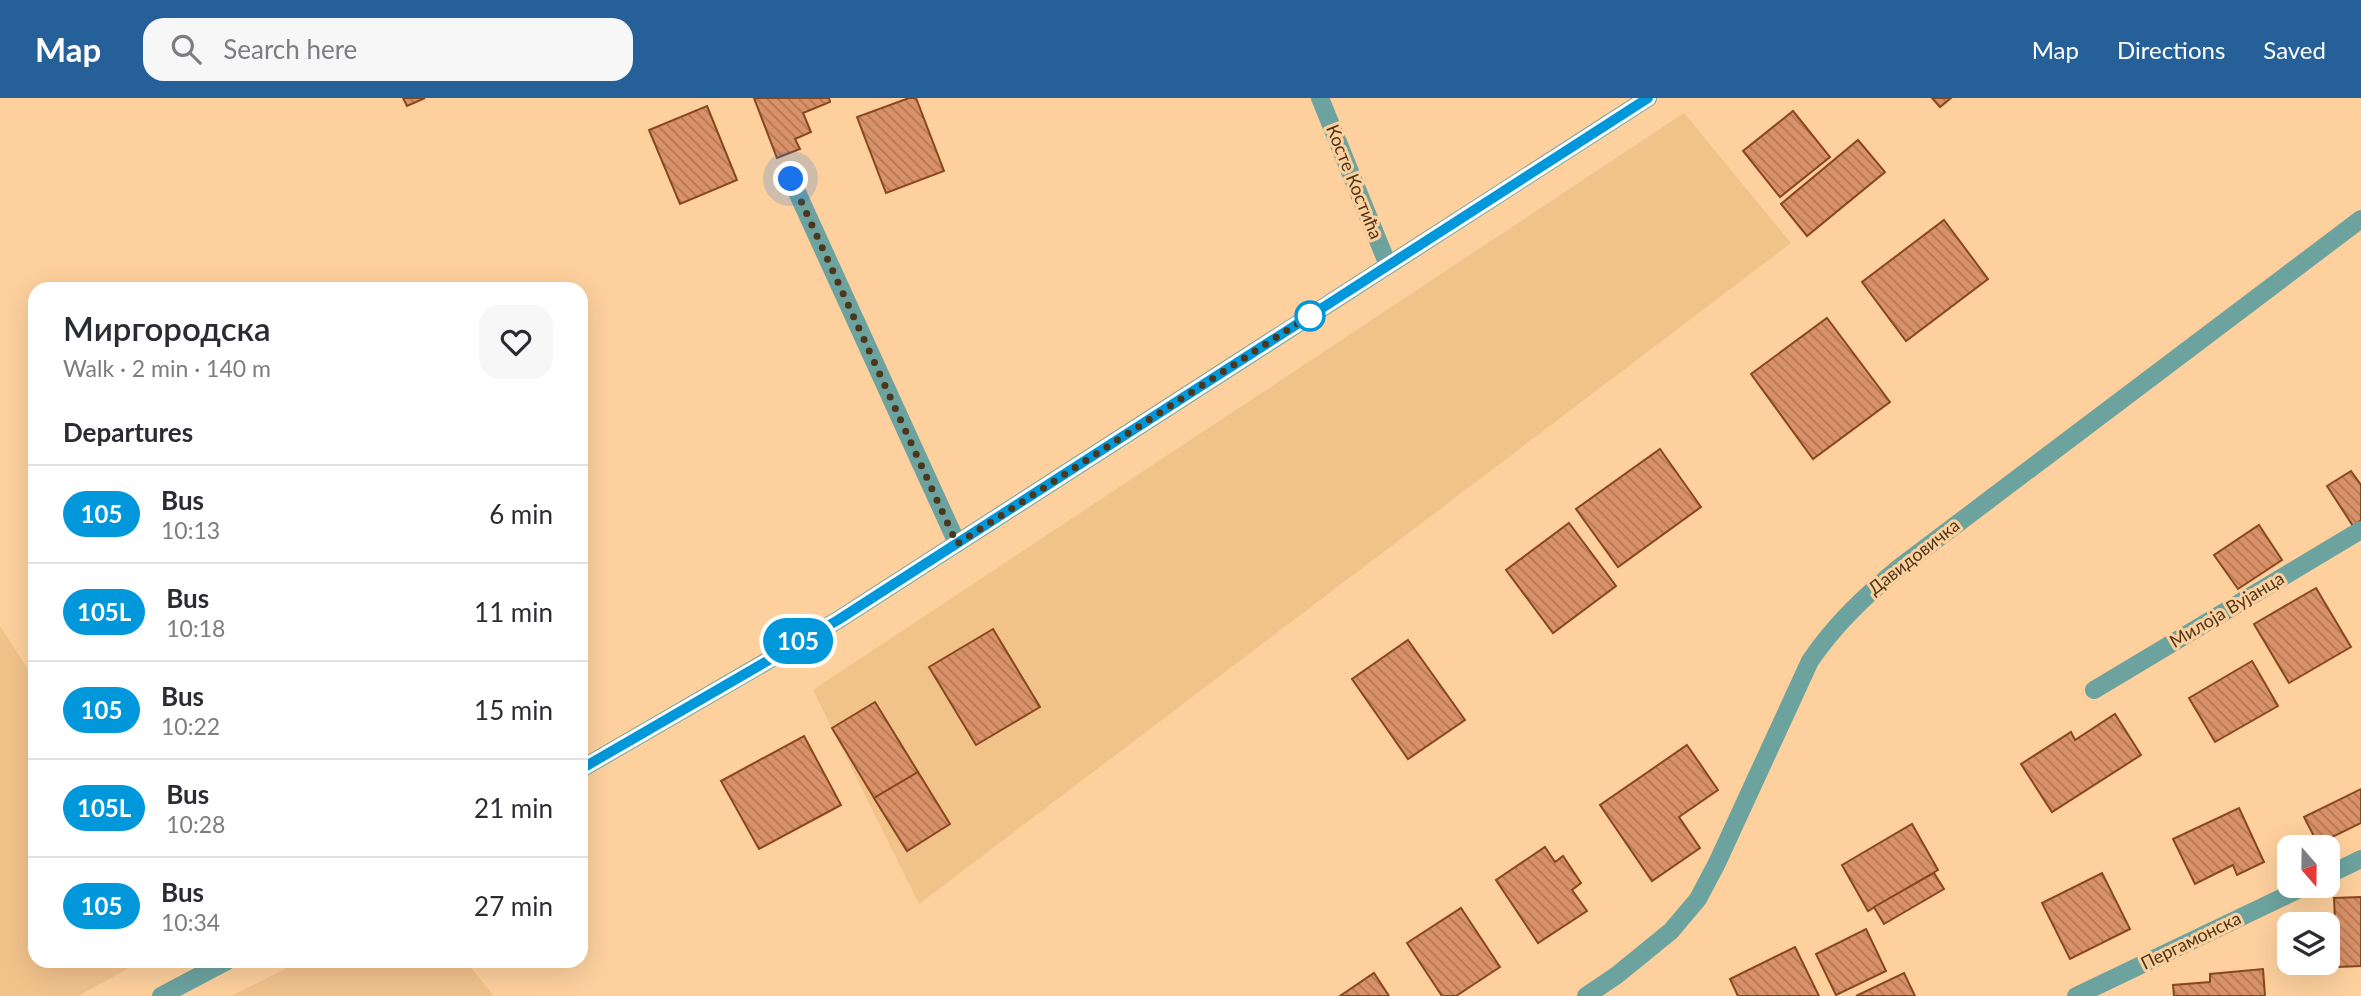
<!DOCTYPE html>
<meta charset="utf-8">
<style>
:root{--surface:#fff;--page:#f7f7f7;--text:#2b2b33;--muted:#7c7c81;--line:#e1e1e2;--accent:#256198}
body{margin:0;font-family:Lato,sans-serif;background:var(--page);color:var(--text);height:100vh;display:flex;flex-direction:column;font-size:26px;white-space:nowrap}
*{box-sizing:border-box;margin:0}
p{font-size:23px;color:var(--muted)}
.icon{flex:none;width:38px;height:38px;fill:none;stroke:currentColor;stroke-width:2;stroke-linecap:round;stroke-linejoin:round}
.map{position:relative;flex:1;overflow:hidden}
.panel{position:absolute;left:28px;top:184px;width:560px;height:686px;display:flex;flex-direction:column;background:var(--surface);border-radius:21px;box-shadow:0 7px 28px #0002}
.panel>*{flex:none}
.badge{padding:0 14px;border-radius:23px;font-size:24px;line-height:46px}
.needle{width:46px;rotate:160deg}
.tools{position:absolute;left:2277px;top:737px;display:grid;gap:14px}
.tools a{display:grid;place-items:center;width:63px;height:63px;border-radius:14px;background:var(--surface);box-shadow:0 7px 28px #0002;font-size:35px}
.you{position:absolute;width:35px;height:35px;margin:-18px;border:5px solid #fff;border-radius:50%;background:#1a73e8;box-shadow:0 0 0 10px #1a73e833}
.map>.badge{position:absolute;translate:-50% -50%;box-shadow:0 0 0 4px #fff}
h2{padding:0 35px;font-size:26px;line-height:63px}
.round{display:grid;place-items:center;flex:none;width:74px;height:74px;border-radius:21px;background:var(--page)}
.overview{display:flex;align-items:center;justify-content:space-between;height:119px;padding:0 35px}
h1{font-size:33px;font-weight:600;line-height:52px}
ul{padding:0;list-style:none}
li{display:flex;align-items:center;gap:21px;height:98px;padding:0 35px;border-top:2px solid var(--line)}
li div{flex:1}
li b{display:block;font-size:26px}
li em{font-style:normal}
li .badge{min-width:77px;font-weight:700;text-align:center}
header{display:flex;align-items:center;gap:42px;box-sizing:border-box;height:98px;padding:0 35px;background:var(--accent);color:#fff}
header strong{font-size:33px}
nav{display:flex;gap:38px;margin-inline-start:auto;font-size:24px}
.search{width:490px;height:63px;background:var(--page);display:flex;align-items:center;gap:18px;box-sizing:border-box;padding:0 24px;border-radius:21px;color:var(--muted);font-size:26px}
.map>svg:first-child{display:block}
</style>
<header>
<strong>Map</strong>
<div class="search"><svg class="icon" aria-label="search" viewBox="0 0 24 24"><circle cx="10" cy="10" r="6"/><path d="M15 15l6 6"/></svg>Search here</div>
<nav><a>Map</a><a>Directions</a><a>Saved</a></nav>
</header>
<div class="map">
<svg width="2361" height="898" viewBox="0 0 2361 898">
<defs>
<pattern id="building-back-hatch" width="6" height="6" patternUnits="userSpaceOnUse" patternTransform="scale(1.75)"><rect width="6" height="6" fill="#d99168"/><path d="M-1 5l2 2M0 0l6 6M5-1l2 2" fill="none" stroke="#b27755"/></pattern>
</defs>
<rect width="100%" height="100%" fill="#fdd09d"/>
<g fill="#f2c28b">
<path d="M1684 15 1791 145 919 806 813 592Z"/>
<path d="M0 528 35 582V863H142L78 898H0Z"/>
<path d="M301 863H466L494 898H231Z"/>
</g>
<g fill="url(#building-back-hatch)" stroke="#88471e" stroke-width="2">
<path d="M403 0H425L407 8Z"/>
<path d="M754 0H829L830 4 803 15 811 34 795 41 800 51 777 60Z"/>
<path d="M909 0H916L944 73 886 95 857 19Z"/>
<path d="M1932 0H1951L1940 9Z"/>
<path d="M707 8 737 82 680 106 649 32Z"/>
<path d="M1793 13 1830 59 1780 99 1743 53Z"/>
<path d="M1858 42 1885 74 1807 138 1781 106Z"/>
<path d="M1944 122 1988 181 1906 243 1862 184Z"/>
<path d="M1827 220 1890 304 1813 361 1751 276Z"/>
<path d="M1660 351 1701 409 1618 469 1576 411Z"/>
<path d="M2351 373 2361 387V422L2353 428 2327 388Z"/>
<path d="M1569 425 1616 488 1553 535 1506 472Z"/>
<path d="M2259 427 2282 462 2238 491 2214 457Z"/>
<path d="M2316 490 2351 549 2289 585 2254 526Z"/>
<path d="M993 531 1040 609 976 647 929 569Z"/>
<path d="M1408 542 1465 622 1408 661 1352 581Z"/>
<path d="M2252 563 2278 608 2215 644 2189 600Z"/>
<path d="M875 604 918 674 874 700 832 630Z"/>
<path d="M2115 616 2141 657 2052 714 2021 666 2071 634 2075 642Z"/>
<path d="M804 638 841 707 759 751 721 683Z"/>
<path d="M1687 647 1718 692 1679 719 1700 750 1652 783 1600 707Z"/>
<path d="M918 674 950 726 907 753 874 700Z"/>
<path d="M2361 691V725L2318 746 2304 719Z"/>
<path d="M2239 710 2264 764 2237 777 2233 767 2195 786 2173 741Z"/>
<path d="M1912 726 1938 772 1868 813 1842 767Z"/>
<path d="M1545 749 1555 764 1563 758 1581 785 1572 792 1587 813 1538 845 1496 782Z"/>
<path d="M1934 775 1944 791 1884 826 1874 809Z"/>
<path d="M2102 775 2130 831 2070 861 2042 805Z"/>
<path d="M2361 799V868L2337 869 2334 800Z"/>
<path d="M1461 810 1500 869 1456 898H1442L1407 845Z"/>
<path d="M1866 831 1886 873 1836 897 1816 856Z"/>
<path d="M1795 849 1819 898H1738L1730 881Z"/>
<path d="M2263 871 2265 898H2174L2173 887 2210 884V876Z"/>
<path d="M1374 875 1389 898H1340Z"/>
<path d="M1904 875 1915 898H1856Z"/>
</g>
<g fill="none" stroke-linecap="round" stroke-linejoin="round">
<path stroke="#6da39f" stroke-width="18" d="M791 81 957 445"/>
<g stroke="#6da39f" stroke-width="18">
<path d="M1320 0 1388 167"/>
<path d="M2094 592 2361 432"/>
<path d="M2328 777 2361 761"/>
<path d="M1586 898 1617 877 1671 833 1698 801 1717 765 1810 563C1835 526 1866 497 1900 469L2361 121"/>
<path d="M2076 898 2306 788"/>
</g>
<g stroke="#6da39f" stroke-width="18">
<path d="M581 671 838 522 1648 0"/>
<path d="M161 898 227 863"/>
</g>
</g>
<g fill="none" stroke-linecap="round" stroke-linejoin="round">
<g stroke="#fff" stroke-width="16">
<path id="line" d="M581 671 838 522 1648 0"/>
</g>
<use href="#line" stroke="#0098da" stroke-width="10"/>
<path stroke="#4d371c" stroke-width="7" stroke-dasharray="0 12.6" d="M791 81 957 446 1320 211 1310 218"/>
</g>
<circle fill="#fff" stroke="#0098da" stroke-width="3.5" cx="1310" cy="218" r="14"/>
<g text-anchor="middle" stroke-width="6" stroke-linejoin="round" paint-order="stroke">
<g font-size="18" fill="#4d371c" stroke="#fdd09d">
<text transform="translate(1354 84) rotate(68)" y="6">Косте Костића</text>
<text transform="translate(1914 459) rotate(-38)" y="6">Давидовичка</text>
<text transform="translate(2227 512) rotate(-31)" y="6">Милоја Вујанца</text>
<text transform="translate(2191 843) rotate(-26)" y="6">Пергамонска</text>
</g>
</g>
</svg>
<div class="tools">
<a><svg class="needle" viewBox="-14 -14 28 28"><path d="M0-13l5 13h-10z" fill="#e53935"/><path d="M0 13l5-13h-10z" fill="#7c7c81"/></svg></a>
<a><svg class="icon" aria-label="layers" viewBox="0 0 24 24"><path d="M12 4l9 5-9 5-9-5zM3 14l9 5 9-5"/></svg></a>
</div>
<div class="you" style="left:791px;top:81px"></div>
<b class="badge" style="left:798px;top:543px;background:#0098da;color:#fff">105</b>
<section class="panel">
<div class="overview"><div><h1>Миргородска</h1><p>Walk · 2 min · 140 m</p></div><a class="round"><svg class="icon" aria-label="heart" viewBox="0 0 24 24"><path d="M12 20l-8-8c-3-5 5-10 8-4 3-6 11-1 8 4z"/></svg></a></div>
<h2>Departures</h2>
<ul>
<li><span class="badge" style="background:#0098da;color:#fff">105</span><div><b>Bus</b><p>10:13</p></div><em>6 min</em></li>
<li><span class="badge" style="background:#0098da;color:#fff">105L</span><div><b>Bus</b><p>10:18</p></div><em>11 min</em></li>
<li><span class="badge" style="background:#0098da;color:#fff">105</span><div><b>Bus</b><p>10:22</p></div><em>15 min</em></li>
<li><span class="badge" style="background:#0098da;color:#fff">105L</span><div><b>Bus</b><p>10:28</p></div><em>21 min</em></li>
<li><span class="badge" style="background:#0098da;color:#fff">105</span><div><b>Bus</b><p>10:34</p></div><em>27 min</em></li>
</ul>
</section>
</div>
